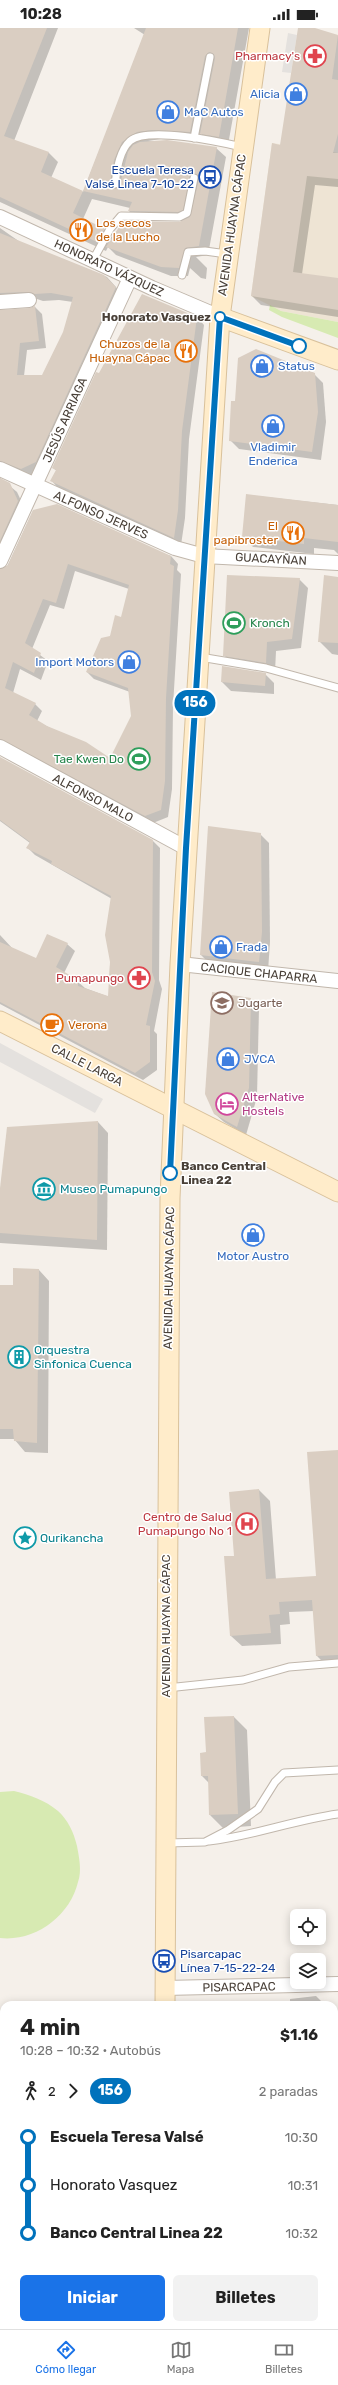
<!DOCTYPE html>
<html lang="es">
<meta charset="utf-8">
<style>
:root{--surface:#fff;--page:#f2f2f2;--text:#222;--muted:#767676;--line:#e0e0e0;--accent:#1a73e8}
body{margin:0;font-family:Rubik,sans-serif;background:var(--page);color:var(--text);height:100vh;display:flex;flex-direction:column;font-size:15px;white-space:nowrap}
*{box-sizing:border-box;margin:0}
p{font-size:13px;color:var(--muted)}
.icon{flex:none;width:22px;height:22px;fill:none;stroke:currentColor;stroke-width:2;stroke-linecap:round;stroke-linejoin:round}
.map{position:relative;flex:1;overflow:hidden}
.panel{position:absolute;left:0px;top:1973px;width:338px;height:328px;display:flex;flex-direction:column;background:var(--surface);border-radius:12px 12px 0 0;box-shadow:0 2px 10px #0003}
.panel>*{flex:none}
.badge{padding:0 8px;border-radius:13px;font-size:14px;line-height:26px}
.tools{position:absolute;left:290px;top:1881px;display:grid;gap:8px}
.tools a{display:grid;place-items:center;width:36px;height:36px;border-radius:6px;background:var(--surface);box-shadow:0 2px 10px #0003;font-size:20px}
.map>.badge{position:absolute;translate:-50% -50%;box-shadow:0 0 0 2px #fff}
.legs{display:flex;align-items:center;gap:6px;height:44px;padding:0 20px;font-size:13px}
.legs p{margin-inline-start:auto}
.overview{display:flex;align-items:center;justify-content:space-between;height:68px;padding:0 20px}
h1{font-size:22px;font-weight:700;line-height:30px}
.primary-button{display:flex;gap:8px;margin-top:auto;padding:8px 20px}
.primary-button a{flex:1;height:46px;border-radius:6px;background:var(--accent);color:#fff;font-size:16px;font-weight:700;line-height:46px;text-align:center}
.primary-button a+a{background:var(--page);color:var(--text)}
ul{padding:0 20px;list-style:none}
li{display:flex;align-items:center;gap:14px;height:48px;font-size:15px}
li i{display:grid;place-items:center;width:6px;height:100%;margin:0 5px;background:currentColor}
li i::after{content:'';width:10px;height:10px;margin:-5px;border:3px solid;border-radius:50%;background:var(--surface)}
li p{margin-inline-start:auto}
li:first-child i{background:linear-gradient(#0000 50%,currentColor 0)}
li:last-child i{background:linear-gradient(currentColor 50%,#0000 0)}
.status{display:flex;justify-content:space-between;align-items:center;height:28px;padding:0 20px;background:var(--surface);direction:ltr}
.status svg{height:11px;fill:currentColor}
.menu{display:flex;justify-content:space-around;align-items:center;height:56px;border-top:1px solid var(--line);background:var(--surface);font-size:11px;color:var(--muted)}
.menu a{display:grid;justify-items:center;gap:2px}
.menu .selected{color:var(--accent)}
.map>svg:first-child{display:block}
</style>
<div class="status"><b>10:28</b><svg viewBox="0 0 49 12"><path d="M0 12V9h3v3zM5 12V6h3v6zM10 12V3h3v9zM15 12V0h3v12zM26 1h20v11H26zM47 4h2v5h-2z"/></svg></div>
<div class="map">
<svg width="338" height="2301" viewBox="0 0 338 2301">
<rect width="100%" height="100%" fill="#f5f0ea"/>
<path fill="#eee4d4" d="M272 115 338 125V294L281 283 251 268Z"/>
<g fill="#d7eab2">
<path d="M270 277 281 283 338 294V310L282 289 269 282Z"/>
<path d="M14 1763C30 1767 45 1772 58 1783 68 1792 74 1805 77 1818 79 1829 82 1843 78 1854 70 1888 35 1914 0 1910V1764Z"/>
<path d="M0 1993 4 1998V2253L0 2248Z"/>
<path d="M338 2250V2297L314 2301 176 2300V2297H334V2251Z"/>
</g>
<g fill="#e4e1de">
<path d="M288 5 297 7 291 45 282 44Z"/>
<path d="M0 1015 103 1071 95 1085 0 1034Z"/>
</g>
<g fill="#0003" fill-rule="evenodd">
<path d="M0 0H58L14 113 49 125 58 134 51 150 83 164 145 7 134 0H249L228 117 210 114 200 105 199 113 161 111 148 113 216 120 226 129 208 227 196 229 207 240 206 251 201 250 190 240 188 248H171L116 227 108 219 106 223 0 174ZM92 171 130 180 129 183 138 192 185 193 113 210 104 201 83 191Z"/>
<path d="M299 0H311L338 8V159L315 157 302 246 338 251V289L261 277 252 268 281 118Z"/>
<path d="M0 200 20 214 107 249 123 267 44 441 29 448 0 444V283L30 281 35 279 42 286 46 320 27 322 24 348H43L64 304 73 274 59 272 43 273 37 271 0 274Z"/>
<path d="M197 289 204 297 189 411 185 490 181 517 59 461 52 453 57 443 53 440 99 346Z"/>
<path d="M314 346 323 355 326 394 321 432 239 421 230 412 236 374Z"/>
<path d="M0 450 17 464 25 481 0 538Z"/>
<path d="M247 467 338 477V526L334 522 314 520V526L253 519 243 508Z"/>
<path d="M33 483 171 528 178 536 177 542 181 546 173 678 172 761 168 789 153 795 0 725V541H6ZM75 543 129 561 122 590 87 644 94 651 130 664 132 688 110 732 37 693 42 683 35 676 13 665 20 641 41 652 48 633 32 621 50 577 64 581Z"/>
<path d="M338 550V627L332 626 319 613Z"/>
<path d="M299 551 308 560 301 620 276 623 275 644 233 636 224 627Z"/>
<path d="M265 646 274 655V666L231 663 222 654Z"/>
<path d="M0 730 153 813 160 820 159 952 162 961 154 1003 157 1006V1042L143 1052 0 976V907L13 921 37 931 67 916 75 923 64 945 77 953 85 960 109 969 112 871 35 827 28 820 30 815 0 793Z"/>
<path d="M260 806 269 815 270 914 268 943 210 936 201 927Z"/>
<path d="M250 971 259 980 257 1069 246 1107 224 1094 214 1085Z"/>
<path d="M98 1094 108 1105 107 1222 0 1215V1168Z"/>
<path d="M39 1242 49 1253 48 1425 25 1424 14 1411H0V1258H14Z"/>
<path d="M338 1423V1638L328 1639 317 1628 314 1583 289 1584 290 1596 280 1597 281 1616 242 1618 231 1608 235 1529 259 1462 270 1473 276 1552 317 1549Z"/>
<path d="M234 1689 247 1702 251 1798 223 1800 210 1787 209 1755 202 1748 207 1725Z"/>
<path d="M316 1968 325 1977H290V1971Z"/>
</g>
<g fill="#dacec2" fill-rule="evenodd">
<path d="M0 0H47L4 108 49 124 41 144 83 163 73 185 105 201 97 214 0 169Z"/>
<path d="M146 0H238L219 109 200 106 215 30 214 26 209 24 205 28 190 104 152 102 137 104 122 114 114 132 110 156 115 161 120 157 128 124 133 117 140 114 167 112 217 119 199 218 185 220 179 240 161 239 106 219 123 193 179 194 190 189 199 151 197 146 190 147 183 182 178 184 128 183 132 174 83 163Z"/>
<path d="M298 0H315L338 7 332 51 338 52V106L333 125H338V151L307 148 293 244 338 250V282L251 268 272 115 280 117Z"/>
<path d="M0 205 104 247 116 259 36 434 21 441 0 433V282L30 280 35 278 39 313 20 315 17 347H42L63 304 73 269 51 265 35 266 28 264 0 265Z"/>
<path d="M142 266 197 289 182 403 178 482 174 510 50 453 56 442 52 440 96 344 99 345Z"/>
<path d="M256 321 315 345 318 384 312 424 229 413 231 373H235L238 330Z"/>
<path d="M0 450 10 455 18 473 0 513Z"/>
<path d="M246 466 338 477V514L304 510V516L242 509Z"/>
<path d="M57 476 171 528 170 536 174 538 166 670 165 753 161 782 145 788 0 711V541L8 537 33 482ZM68 536 129 557 121 589 115 587 110 608 101 610 86 644 128 660 131 688 110 730 86 714 47 698 29 687 36 675 5 660 13 634 34 645 41 625 25 615 43 571 56 575Z"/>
<path d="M227 547 300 550 292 611 267 614 266 635 223 628Z"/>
<path d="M324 547 338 549V615L318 614Z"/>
<path d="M222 638 266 645 265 658 221 654Z"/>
<path d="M0 729 153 812 152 944 155 953 146 997 150 998V1034L135 1045 0 974V914L36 930 47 906 68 915 56 939 78 952V958L108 968 110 934 105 907 111 868 51 836 52 833 26 820 30 814 0 792Z"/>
<path d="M208 798 261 805 262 904 259 934 200 927Z"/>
<path d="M212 964 251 970 249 1060 237 1099 214 1086 205 1066Z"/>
<path d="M98 1093 97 1212 0 1205V1160L7 1099Z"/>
<path d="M13 1240 39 1241 37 1415 14 1413 13 1401H0V1257H13Z"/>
<path d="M338 1422V1627L316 1628 312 1572 279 1574 280 1586 269 1587 271 1605 230 1608 224 1528H234L229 1464 259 1461 266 1551 316 1548 307 1424Z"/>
<path d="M234 1688 238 1786 209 1787 208 1748H201L200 1725 206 1724 204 1689Z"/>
</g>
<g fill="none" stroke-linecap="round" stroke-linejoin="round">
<g stroke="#c1b7ac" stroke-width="9">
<g id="lane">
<path d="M194 110 210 29"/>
<path d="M115 156C117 142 119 123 130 113 147 98 221 114 242 119"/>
<path d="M93 232 110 201 121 188 179 189 187 185 194 150"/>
<path d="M182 247 188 224 205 223 227 226"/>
<path d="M200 629 266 640 338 660"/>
<path d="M167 1660 243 1652 289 1639 338 1635"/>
<path d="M209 1813C253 1808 294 1792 338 1786"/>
<path d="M167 1815 205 1814 228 1802 258 1781 275 1754 284 1745 338 1742"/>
</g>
</g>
<g stroke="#c1b7ac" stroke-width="16">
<g id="street">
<path d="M0 189 152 260 220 289"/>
<path d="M0 274 29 272"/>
<path d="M0 441 175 520 204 528 338 535"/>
<path d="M0 533 130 250"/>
<path d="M0 719 186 820"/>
<path d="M180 936 338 953"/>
<path d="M164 1960 338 1956"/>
<path d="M334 2086H338"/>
</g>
</g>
<g stroke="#d9c19b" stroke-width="21">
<g id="secondary">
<path d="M220 289 338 332"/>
<path d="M0 993 338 1164"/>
<path d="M165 1977 170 1170 180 936 220 289 260 0"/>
<path d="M334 2251 338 2250"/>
<path d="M80 2297 85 2301"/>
<path d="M116 2297 125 2301"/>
<path d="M169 2297V2301"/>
<path d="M314 2301 338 2297"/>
</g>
</g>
<use href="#lane" stroke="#fff" stroke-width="7"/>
<use href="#street" stroke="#fff" stroke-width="14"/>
<use href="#secondary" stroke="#ffecca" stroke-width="19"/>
</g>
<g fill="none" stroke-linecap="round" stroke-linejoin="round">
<g stroke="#fff" stroke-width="9">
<path id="line-1" d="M170 1145 186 820 220 289 299 318"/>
</g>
<use href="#line-1" stroke="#0072bc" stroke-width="6"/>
</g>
<defs>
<g id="pharmacy-ring" transform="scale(1.15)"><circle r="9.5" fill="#fff" stroke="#e0444e" stroke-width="1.5"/><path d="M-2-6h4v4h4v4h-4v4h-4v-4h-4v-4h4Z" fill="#e0444e"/></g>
<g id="shop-ring" transform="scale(1.15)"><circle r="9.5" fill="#fff" stroke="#3f7fe0" stroke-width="1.5"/><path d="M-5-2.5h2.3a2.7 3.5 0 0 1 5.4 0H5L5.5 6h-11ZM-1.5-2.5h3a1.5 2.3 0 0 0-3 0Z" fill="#3f7fe0"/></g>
<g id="bus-ring" transform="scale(1.15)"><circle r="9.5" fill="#fff" stroke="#1a4fb4" stroke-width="1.5"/><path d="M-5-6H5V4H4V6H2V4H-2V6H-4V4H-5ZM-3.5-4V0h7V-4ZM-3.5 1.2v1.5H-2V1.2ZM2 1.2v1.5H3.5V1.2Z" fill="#1a4fb4"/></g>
<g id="restaurant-ring" transform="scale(1.15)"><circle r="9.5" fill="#fff" stroke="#e8710a" stroke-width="1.5"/><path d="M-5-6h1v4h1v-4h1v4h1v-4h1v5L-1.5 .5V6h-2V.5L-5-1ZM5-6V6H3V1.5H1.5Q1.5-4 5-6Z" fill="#e8710a"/></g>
<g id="stadium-ring" transform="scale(1.15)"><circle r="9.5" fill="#fff" stroke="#2e9e5b" stroke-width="1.5"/><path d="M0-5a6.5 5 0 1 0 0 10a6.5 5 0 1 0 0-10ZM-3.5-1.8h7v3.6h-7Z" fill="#2e9e5b"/></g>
<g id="school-ring" transform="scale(1.15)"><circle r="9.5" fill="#fff" stroke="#8d6e63" stroke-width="1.5"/><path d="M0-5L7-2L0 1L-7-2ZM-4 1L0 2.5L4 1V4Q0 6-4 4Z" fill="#8d6e63"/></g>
<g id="cafe-ring" transform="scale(1.15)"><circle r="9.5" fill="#fff" stroke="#e8710a" stroke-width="1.5"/><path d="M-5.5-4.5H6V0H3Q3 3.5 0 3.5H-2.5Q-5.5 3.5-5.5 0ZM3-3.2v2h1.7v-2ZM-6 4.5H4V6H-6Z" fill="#e8710a"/></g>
<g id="hotel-ring" transform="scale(1.15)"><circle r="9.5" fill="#fff" stroke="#d1479c" stroke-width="1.5"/><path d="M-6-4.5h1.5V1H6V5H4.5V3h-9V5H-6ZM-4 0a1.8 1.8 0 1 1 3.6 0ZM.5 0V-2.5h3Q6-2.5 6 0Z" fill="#d1479c"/></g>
<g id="museum-ring" transform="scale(1.15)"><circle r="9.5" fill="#fff" stroke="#0f9aa8" stroke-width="1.5"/><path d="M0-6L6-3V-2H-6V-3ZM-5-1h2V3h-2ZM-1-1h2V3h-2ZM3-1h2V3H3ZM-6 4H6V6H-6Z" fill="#0f9aa8"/></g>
<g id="building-ring" transform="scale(1.15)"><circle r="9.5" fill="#fff" stroke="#0f9aa8" stroke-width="1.5"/><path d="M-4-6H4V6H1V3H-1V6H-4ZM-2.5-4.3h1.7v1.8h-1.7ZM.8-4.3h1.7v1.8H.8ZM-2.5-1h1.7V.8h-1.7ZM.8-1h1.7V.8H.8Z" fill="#0f9aa8"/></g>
<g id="hospital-ring" transform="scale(1.15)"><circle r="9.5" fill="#fff" stroke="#e0444e" stroke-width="1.5"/><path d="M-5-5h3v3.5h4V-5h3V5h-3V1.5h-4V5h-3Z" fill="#e0444e"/></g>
<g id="sight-ring" transform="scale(1.15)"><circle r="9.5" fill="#fff" stroke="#0f9aa8" stroke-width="1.5"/><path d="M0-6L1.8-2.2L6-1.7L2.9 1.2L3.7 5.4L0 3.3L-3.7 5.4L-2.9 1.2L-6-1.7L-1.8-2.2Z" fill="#0f9aa8"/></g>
</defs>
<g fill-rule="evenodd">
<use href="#pharmacy-ring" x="315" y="28"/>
<use href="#shop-ring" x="296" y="66"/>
<use href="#shop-ring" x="168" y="84"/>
<use href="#bus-ring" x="210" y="149"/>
<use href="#restaurant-ring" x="81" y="202"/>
<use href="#restaurant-ring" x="186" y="323"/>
<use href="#shop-ring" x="262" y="338"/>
<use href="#shop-ring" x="273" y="398"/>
<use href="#restaurant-ring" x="293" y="505"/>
<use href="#stadium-ring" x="234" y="595"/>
<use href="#shop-ring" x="129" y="634"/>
<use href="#stadium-ring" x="139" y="731"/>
<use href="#shop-ring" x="221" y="919"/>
<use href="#pharmacy-ring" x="139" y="950"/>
<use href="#school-ring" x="222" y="975"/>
<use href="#cafe-ring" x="52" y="997"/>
<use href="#shop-ring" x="228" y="1031"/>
<use href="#hotel-ring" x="227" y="1076"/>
<use href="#museum-ring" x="44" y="1161"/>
<use href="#shop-ring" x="253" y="1207"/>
<use href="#building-ring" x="19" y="1329"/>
<use href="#hospital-ring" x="247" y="1496"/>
<use href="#sight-ring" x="25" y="1510"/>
<use href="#bus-ring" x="164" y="1933"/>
</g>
<g fill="#fff" stroke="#0072bc" stroke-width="2">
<circle cx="220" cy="289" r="5"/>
<circle cx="299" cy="318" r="7"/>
<circle cx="170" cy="1145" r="7"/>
</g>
<g text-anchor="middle" stroke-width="3" stroke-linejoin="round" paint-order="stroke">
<g font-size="12" fill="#be3a42" stroke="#fff" text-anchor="end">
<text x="300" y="32">Pharmacy's</text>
<text x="124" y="954">Pumapungo</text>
<text x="232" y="1493">Centro de Salud<tspan x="232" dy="14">Pumapungo No 1</tspan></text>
</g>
<g font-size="12" fill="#366cbe" stroke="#fff" text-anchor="start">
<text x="280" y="70" text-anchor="end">Alicia</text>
<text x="184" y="88">MaC Autos</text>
<text x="278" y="342">Status</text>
<text x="273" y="423" text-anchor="middle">Vladimir<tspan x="273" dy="14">Enderica</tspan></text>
<text x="114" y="638" text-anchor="end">Import Motors</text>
<text x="236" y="923">Frada</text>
<text x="244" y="1035">JVCA</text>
<text x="253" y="1232" text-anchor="middle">Motor Austro</text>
</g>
<g font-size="12" fill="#164399" stroke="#fff" text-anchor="end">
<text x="194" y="146">Escuela Teresa<tspan x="194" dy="14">Valsé Linea 7-10-22</tspan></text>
<text x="180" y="1930" text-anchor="start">Pisarcapac<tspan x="180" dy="14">Línea 7-15-22-24</tspan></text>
</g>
<g font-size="12" fill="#c56008" stroke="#fff" text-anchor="start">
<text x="96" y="199">Los secos<tspan x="96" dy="14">de la Lucho</tspan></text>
<text x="170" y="320" text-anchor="end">Chuzos de la<tspan x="170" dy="14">Huayna Cápac</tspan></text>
<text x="278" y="502" text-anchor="end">El<tspan x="278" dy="14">papibroster</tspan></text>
<text x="68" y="1001">Verona</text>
</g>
<g font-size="12" fill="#494038" stroke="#fff">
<text transform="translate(232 197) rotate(-82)" y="4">AVENIDA HUAYNA CÁPAC</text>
<text transform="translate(109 240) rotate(25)" y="4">HONORATO VÁZQUEZ</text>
<text transform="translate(65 392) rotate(-66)" y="4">JESÚS ARRIAGA</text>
<text transform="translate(101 487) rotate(24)" y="4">ALFONSO JERVES</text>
<text transform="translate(271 531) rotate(3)" y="4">GUACAYÑAN</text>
<text transform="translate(93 770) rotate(28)" y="4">ALFONSO MALO</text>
<text transform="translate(259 945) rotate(6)" y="4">CACIQUE CHAPARRA</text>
<text transform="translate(87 1037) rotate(27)" y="4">CALLE LARGA</text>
<text transform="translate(169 1250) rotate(-89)" y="4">AVENIDA HUAYNA CÁPAC</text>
<text transform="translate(166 1598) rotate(-90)" y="4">AVENIDA HUAYNA CÁPAC</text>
<text transform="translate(239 1959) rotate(-1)" y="4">PISARCAPAC</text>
</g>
<g font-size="12" font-weight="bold" fill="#494038" stroke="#fff" text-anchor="end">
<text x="211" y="293">Honorato Vasquez</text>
<text x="181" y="1142" text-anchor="start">Banco Central<tspan x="181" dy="14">Linea 22</tspan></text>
</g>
<g font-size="12" fill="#27864d" stroke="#fff" text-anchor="start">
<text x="250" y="599">Kronch</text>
<text x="124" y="735" text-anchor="end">Tae Kwen Do</text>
</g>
<g font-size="12" fill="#785e54" stroke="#fff" text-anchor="start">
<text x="238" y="979">Jugarte</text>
</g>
<g font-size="12" fill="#b23c85" stroke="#fff" text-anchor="start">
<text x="242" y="1073">AlterNative<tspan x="242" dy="14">Hostels</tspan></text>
</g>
<g font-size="12" fill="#0d838f" stroke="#fff" text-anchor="start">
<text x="60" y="1165">Museo Pumapungo</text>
<text x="34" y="1326">Orquestra<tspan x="34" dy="14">Sinfonica Cuenca</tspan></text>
<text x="40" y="1514">Qurikancha</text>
</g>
</g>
</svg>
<div class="tools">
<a><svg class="icon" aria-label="locate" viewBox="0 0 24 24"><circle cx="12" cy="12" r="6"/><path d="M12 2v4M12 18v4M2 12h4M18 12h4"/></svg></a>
<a><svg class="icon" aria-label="layers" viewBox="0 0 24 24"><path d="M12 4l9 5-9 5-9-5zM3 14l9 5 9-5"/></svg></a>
</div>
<b class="badge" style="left:195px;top:675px;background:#0072bc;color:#fff">156</b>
<section class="panel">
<div class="overview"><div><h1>4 min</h1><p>10:28 – 10:32 · Autobús</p></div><b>$1.16</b></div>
<div class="legs"><svg class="icon" aria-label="walk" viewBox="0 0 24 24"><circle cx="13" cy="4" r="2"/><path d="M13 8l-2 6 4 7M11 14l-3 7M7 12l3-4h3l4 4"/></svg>2<svg class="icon" aria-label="forward" viewBox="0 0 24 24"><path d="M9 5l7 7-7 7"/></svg><b class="badge" style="background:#0072bc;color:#fff">156</b><p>2 paradas</p></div>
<ul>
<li><i style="color:#0072bc"></i><b>Escuela Teresa Valsé</b><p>10:30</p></li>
<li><i style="color:#0072bc"></i><span>Honorato Vasquez</span><p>10:31</p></li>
<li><i style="color:#0072bc"></i><b>Banco Central Linea 22</b><p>10:32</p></li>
</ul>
<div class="primary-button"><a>Iniciar</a><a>Billetes</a></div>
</section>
</div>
<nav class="menu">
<a class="selected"><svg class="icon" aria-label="directions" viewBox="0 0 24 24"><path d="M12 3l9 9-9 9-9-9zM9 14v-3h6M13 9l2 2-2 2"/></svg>Cómo llegar</a>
<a><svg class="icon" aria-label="map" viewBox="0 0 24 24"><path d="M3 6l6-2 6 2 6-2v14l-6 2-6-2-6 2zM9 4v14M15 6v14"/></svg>Mapa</a>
<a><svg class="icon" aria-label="tickets" viewBox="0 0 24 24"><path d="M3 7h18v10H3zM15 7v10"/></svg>Billetes</a>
</nav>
